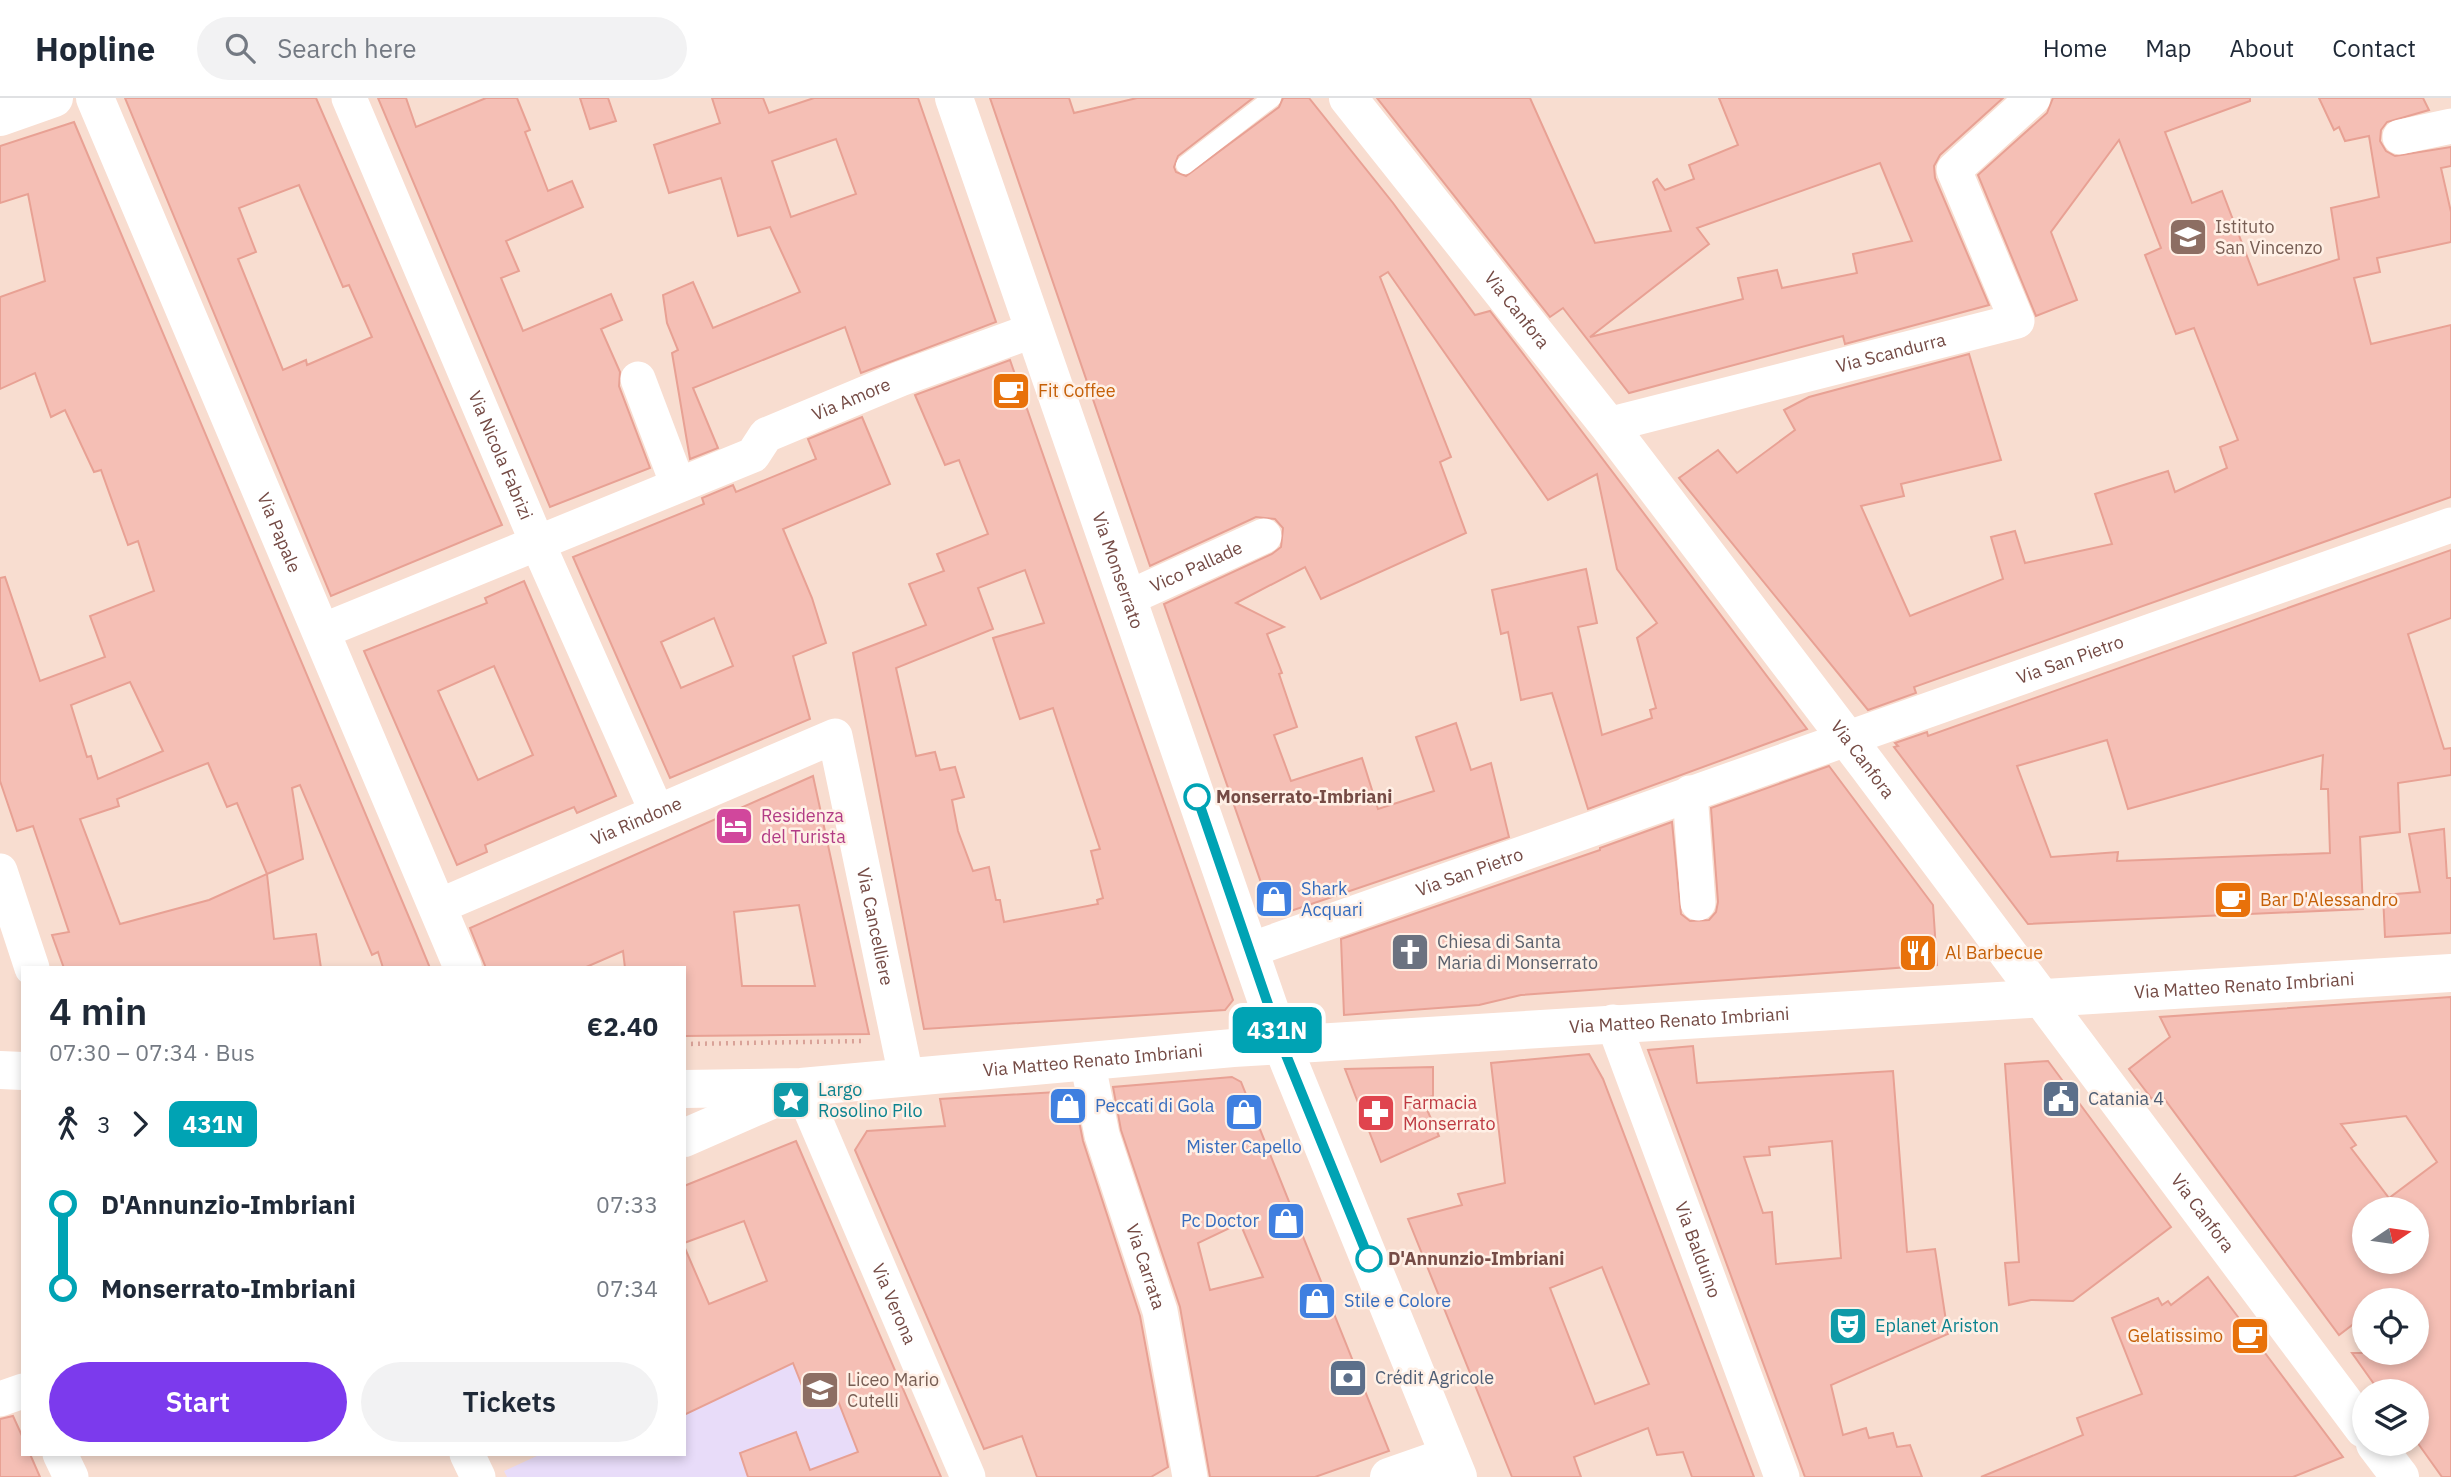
<!DOCTYPE html>
<meta charset="utf-8">
<style>
:root{--surface:#fff;--page:#f2f2f3;--text:#1f2937;--muted:#747a83;--line:#e0e1e3;--accent:#7c3aed}
body{margin:0;font-family:"IBM Plex Sans",sans-serif;background:var(--page);color:var(--text);height:100vh;display:flex;flex-direction:column;font-size:26px;white-space:nowrap}
*{box-sizing:border-box;margin:0}
p{font-size:23px;color:var(--muted)}
.icon{flex:none;width:38px;height:38px;fill:none;stroke:currentColor;stroke-width:2;stroke-linecap:round;stroke-linejoin:round}
.map{position:relative;flex:1;overflow:hidden}
.drawer{position:absolute;left:21px;top:868px;width:665px;height:490px;display:flex;flex-direction:column;background:var(--surface);border-radius:0px;box-shadow:0 4px 10px #0003}
.drawer>*{flex:none}
.badge{padding:0 14px;border-radius:10px;font-size:24px;line-height:46px}
.needle{width:46px;rotate:77deg}
.controls{position:absolute;left:2352px;top:1099px;display:grid;gap:14px}
.controls a{display:grid;place-items:center;width:77px;height:77px;border-radius:50%;background:var(--surface);box-shadow:0 4px 10px #0003;font-size:35px}
.map>.badge{position:absolute;translate:-50% -50%;box-shadow:0 0 0 4px #fff}
.legs{display:flex;align-items:center;gap:10px;height:77px;padding:0 28px;font-size:23px}
.legs p{margin-inline-start:auto}
.summary{display:flex;align-items:center;justify-content:space-between;height:119px;padding:0 28px}
h1{font-size:38px;font-weight:600;line-height:52px}
.action{display:flex;gap:14px;margin-top:auto;padding:14px 28px}
.action a{flex:1;height:80px;border-radius:42px;background:var(--accent);color:#fff;font-size:28px;font-weight:600;line-height:80px;text-align:center}
.action a+a{background:var(--page);color:var(--text)}
ul{padding:0 28px;list-style:none}
li{display:flex;align-items:center;gap:24px;height:84px;font-size:26px}
li i{display:grid;place-items:center;width:10px;height:100%;margin:0 9px;background:currentColor}
li i::after{content:'';width:18px;height:18px;margin:-9px;border:5px solid;border-radius:50%;background:var(--surface)}
li p{margin-inline-start:auto}
li:first-child i{background:linear-gradient(#0000 50%,currentColor 0)}
li:last-child i{background:linear-gradient(currentColor 50%,#0000 0)}
header{display:flex;align-items:center;gap:42px;box-sizing:border-box;height:98px;padding:0 35px;background:var(--surface);border-bottom:2px solid var(--line)}
header strong{font-size:33px}
nav{display:flex;gap:38px;margin-inline-start:auto;font-size:24px}
.search{width:490px;height:63px;background:var(--page);display:flex;align-items:center;gap:18px;box-sizing:border-box;padding:0 24px;border-radius:38px;color:var(--muted);font-size:26px}
.map>svg:first-child{display:block}
</style>
<header>
<strong>Hopline</strong>
<div class="search"><svg class="icon" aria-label="search" viewBox="0 0 24 24"><circle cx="10" cy="10" r="6"/><path d="M15 15l6 6"/></svg>Search here</div>
<nav><a>Home</a><a>Map</a><a>About</a><a>Contact</a></nav>
</header>
<div class="map">
<svg width="2451" height="1379" viewBox="0 0 2451 1379">
<rect width="100%" height="100%" fill="#feeadf"/>
<path fill="#f8ddd0" fill-rule="evenodd" d="M0 0H2451V1379H0ZM23 870H684V1356H23ZM2364 1111H2417V1164H2364ZM2364 1202H2417V1255H2364ZM2364 1293H2417V1346H2364Z"/>
<path fill="#e8dcf9" d="M865 1202 941 1379H507L504 1373 541 1356H684V1317L772 1275 763 1248Z"/>
<g fill="#f5bfb5" stroke="#e8a194" stroke-width="2" fill-rule="evenodd">
<path d="M125 0H316L502 427 331 498ZM299 87 343 189 349 187 372 239 307 267 306 262 283 272 238 161 256 154 239 110Z"/>
<path d="M378 0H406L416 29 486 0H517L530 32 525 34 548 93 572 83 583 109 506 143 519 173 501 180 523 233 611 196 622 222 601 231 620 274 619 288 650 370 550 409Z"/>
<path d="M580 0H608L616 23 590 31Z"/>
<path d="M712 0H763L769 15 814 0H918L996 224 861 275 845 229 693 290 718 350 690 361 672 255 678 252 667 225 663 197 693 184 713 230 800 194 770 129 738 138 721 80 669 95 654 47 720 25ZM836 41 856 96 791 119 772 63Z"/>
<path d="M990 0H1069L1074 15 1137 0H1253L1178 58 1174 69 1176 74 1186 78 1279 9 1283 0H1309L1393 105 1475 217 1490 213 1527 261 1807 631 1588 711 1552 595 1521 602 1508 534 1501 536 1492 492 1586 471 1597 525 1578 529 1602 637 1652 620 1650 612 1656 610 1637 540 1657 525 1617 471 1597 376 1548 402 1388 174 1380 179 1451 359 1440 364 1466 435 1321 501 1305 469 1236 505 1284 529 1267 536 1282 575 1279 576 1297 629 1274 637 1291 683 1362 660 1378 711 1434 693 1416 639 1456 625 1471 672 1491 665 1509 739 1273 819 1164 506 1272 456 1281 449 1283 430 1275 421 1256 419 1150 468Z"/>
<path d="M1377 0H1530L1595 145 1671 133 1653 84 1657 81 1665 92 1694 81 1689 67 1738 47 1719 0H2003L1940 57 1934 68 1935 80 1989 207 1845 246 1843 238 1629 295 1563 210 1550 219ZM1880 65 1912 143 1853 156 1857 175 1782 190 1777 172 1738 180 1743 201 1590 239 1709 146 1697 130Z"/>
<path d="M2053 0H2250V3L2165 34 2192 105 2222 93 2258 187 2339 161 2331 110 2379 99 2369 38 2345 43 2339 29 2334 32 2319 0H2423L2429 12 2387 24 2381 32 2380 43 2386 53 2395 58 2451 49V68L2441 70 2451 114V144L2377 160 2380 174 2354 180 2371 246 2451 227V399L1914 589 1916 595 1868 612 1679 380 1718 352 1737 375 1795 332 1784 312 1809 299 1969 256 2001 362 1901 386 1904 398 1861 408 1910 518 2003 481 1991 439 2015 433 2025 465 2112 446 2095 396 2168 373 2175 394 2227 370 2220 349 2238 342 2194 230 2176 236 2145 157 2161 150 2119 42 2051 134 2077 202 2036 218 1978 77 2047 15Z"/>
<path d="M74 24 416 836 430 870H383L378 854 372 857 300 687 292 690 303 761 267 776 274 841 316 836 321 870H64L52 837 69 834 46 766 33 728 17 733 0 683V480L5 479 40 583 105 559 90 518 154 493 138 443 128 447 101 372 94 374 65 312 51 319 35 275 0 291V199L45 183 28 96 0 105V48ZM130 584 163 653 98 681 91 658 87 659 71 607ZM208 665 227 709 237 705 267 776 209 802 120 826 80 721 119 708 117 701Z"/>
<path d="M1010 262 1233 902 1225 912 924 931 853 555 926 527 909 486 944 473 937 456 988 436 959 362 945 367 915 297ZM1025 472 1044 525 993 540 1020 621 1053 610 1100 751 1091 753 1103 800 1097 802 1098 806 1004 824 1000 802H996L989 769 973 773 958 733 952 702 964 699 955 669 940 672 935 654 916 658 896 570 993 531 978 490Z"/>
<path d="M862 319 890 386 783 431 812 500 826 545 793 558 810 621 670 680 573 459 704 406 702 400 733 387 736 394 816 361 808 341ZM714 520 733 568 681 590 661 544Z"/>
<path d="M2451 452V520L2408 536 2444 651 2451 650V677L2398 685 2400 734 2360 739 2363 811 2028 826 1894 649 1898 648 1895 645 1927 634 1928 638ZM2107 642 2128 711 2323 657 2321 691H2328L2330 755 2117 763 2118 754 2051 759 2017 668Z"/>
<path d="M524 483 616 698 577 715 574 709 529 728 485 747 487 754 457 767 364 553 487 505 485 500ZM494 568 533 657 478 682 438 593Z"/>
<path d="M1829 668 1933 807 1937 867 1521 897 1479 907 1344 917 1341 841 1600 752V750L1672 724 1681 816 1690 823 1709 822 1716 814 1718 804 1711 710Z"/>
<path d="M813 678 869 936 684 938V870H625L623 853 584 870H486L470 830ZM799 807 815 888H742L734 814Z"/>
<path d="M2444 731 2447 780H2451V835L2385 839 2383 797 2420 794 2409 736Z"/>
<path d="M2451 899V1379H2442L2417 1344V1293H2379L2352 1255H2417V1202H2364V1218L2339 1237 2160 995 2152 1001 2129 971 2170 939 2160 919ZM2406 1018 2437 1064 2389 1100 2351 1050 2356 1047 2341 1026ZM2364 1111H2417V1164H2364Z"/>
<path d="M1693 948 1697 985 1893 973 1907 1154 1935 1151 1948 1236 1831 1287 1843 1337 1866 1330 1869 1340 1893 1335 1897 1349 1910 1347 1922 1379H1805L1648 952ZM1832 1043 1841 1160 1776 1166 1772 1114 1763 1115 1744 1059 1770 1057 1769 1049Z"/>
<path d="M1589 956 1603 981 1754 1379H1692L1683 1354 1657 1357 1648 1330 1574 1359 1581 1379H1512L1408 1121 1462 1107 1458 1096 1505 1085 1491 965ZM1602 1169 1649 1286 1595 1306 1550 1190Z"/>
<path d="M2048 963 2171 1129 2073 1203 2031 1202 2009 1207 2005 1165 2019 1164 2005 966Z"/>
<path d="M1433 969V998L1422 1001 1439 1038 1381 1064 1345 971Z"/>
<path d="M1232 979 1241 984 1389 1353 1315 1379H1210L1180 1209 1121 1032 1113 989ZM1240 1125 1263 1179 1210 1192 1198 1145Z"/>
<path d="M1073 993 1083 1043 1140 1218 1168 1369 1151 1379H1037L1022 1338 984 1351 855 1052 867 1033 945 1028 940 1001Z"/>
<path d="M796 1043 815 1087 941 1379H748L740 1355 796 1334 810 1372 858 1354 833 1290 807 1300 793 1265 684 1317V1148L709 1206 767 1183 744 1123 684 1145V1088Z"/>
<path d="M2208 1179 2343 1359 2293 1379H1981L2083 1337 2077 1320 2142 1296 2112 1220 2158 1200 2162 1207 2168 1203 2171 1207Z"/>
<path d="M13 1318 23 1340V1356H30L40 1379H0V1321Z"/>
</g>
<g fill="none" stroke-linecap="round" stroke-linejoin="round">
<path stroke="#d9a298" stroke-width="4.5" stroke-dasharray="2 5" stroke-linecap="butt" d="M684 946 865 943"/>
<path stroke="#fff" stroke-width="18" d="M1185 67 1272 0"/>
<g stroke="#fff" stroke-width="35">
<path id="s1" d="M349 0 537 444 657 714"/>
<path d="M2400 39 2451 28"/>
<path d="M638 281 678 387"/>
<path id="s2" d="M1608 327 2017 223 1954 72 2033 0"/>
<path id="s3" d="M1128 500 1264 438"/>
<path id="s4" d="M320 534 753 357 766 337 900 281 1034 232"/>
<path d="M1690 695 1698 805"/>
<path d="M0 773 32 870"/>
<path id="s5" d="M437 809 835 638 906 978"/>
<path id="s6" d="M1250 852 2451 427"/>
<path id="s7" d="M1613 924 1782 1379"/>
<path id="s8" d="M1087 962 1102 1037 1160 1213 1190 1379"/>
<path id="s9" d="M801 989 968 1379"/>
<path d="M0 1301 23 1293"/>
<path d="M60 1356 71 1379"/>
<path d="M467 1356 478 1379"/>
</g>
<g stroke="#fff" stroke-width="38">
<path id="s10" d="M95 0 463 870"/>
<path id="s11" d="M1348 0 1608 327 1867 667 2364 1331"/>
<path d="M2375 1346 2400 1379"/>
<path d="M1389 1379 1449 1358"/>
</g>
<g stroke="#fff" stroke-width="38">
<path id="s12" d="M954 0 1282 947 1458 1379"/>
<path d="M0 19 54 0"/>
<path d="M0 972 23 973"/>
<path id="s13" d="M684 991 801 989 1233 950 2451 875"/>
<path d="M684 1040 785 996"/>
</g>
</g>
<g fill="none" stroke-linecap="round" stroke-linejoin="round">
<g stroke="#fff" stroke-width="16">
<path id="line-1" d="M1197 699 1282 947 1369 1161"/>
</g>
<use href="#line-1" stroke="#00a3b4" stroke-width="10"/>
</g>
<defs>
<g id="school-square" transform="scale(2.0125)"><rect x="-9" y="-9" width="18" height="18" rx="4" fill="#8d6e63" stroke="#fff0e6"/><path d="M0-5L7-2L0 1L-7-2ZM-4 1L0 2.5L4 1V4Q0 6-4 4Z" fill="#fff"/></g>
<g id="cafe-square" transform="scale(2.0125)"><rect x="-9" y="-9" width="18" height="18" rx="4" fill="#e8710a" stroke="#fff0e6"/><path d="M-5.5-4.5H6V0H3Q3 3.5 0 3.5H-2.5Q-5.5 3.5-5.5 0ZM3-3.2v2h1.7v-2ZM-6 4.5H4V6H-6Z" fill="#fff"/></g>
<g id="hotel-square" transform="scale(2.0125)"><rect x="-9" y="-9" width="18" height="18" rx="4" fill="#d1479c" stroke="#fff0e6"/><path d="M-6-4.5h1.5V1H6V5H4.5V3h-9V5H-6ZM-4 0a1.8 1.8 0 1 1 3.6 0ZM.5 0V-2.5h3Q6-2.5 6 0Z" fill="#fff"/></g>
<g id="shop-square" transform="scale(2.0125)"><rect x="-9" y="-9" width="18" height="18" rx="4" fill="#3f7fe0" stroke="#fff0e6"/><path d="M-5-2.5h2.3a2.7 3.5 0 0 1 5.4 0H5L5.5 6h-11ZM-1.5-2.5h3a1.5 2.3 0 0 0-3 0Z" fill="#fff"/></g>
<g id="church-square" transform="scale(2.0125)"><rect x="-9" y="-9" width="18" height="18" rx="4" fill="#6b7280" stroke="#fff0e6"/><path d="M-1.2-6h2.4v3.5h3.3v2.4h-3.3V6h-2.4V-.1h-3.3v-2.4h3.3Z" fill="#fff"/></g>
<g id="restaurant-square" transform="scale(2.0125)"><rect x="-9" y="-9" width="18" height="18" rx="4" fill="#e8710a" stroke="#fff0e6"/><path d="M-5-6h1v4h1v-4h1v4h1v-4h1v5L-1.5 .5V6h-2V.5L-5-1ZM5-6V6H3V1.5H1.5Q1.5-4 5-6Z" fill="#fff"/></g>
<g id="civic-square" transform="scale(2.0125)"><rect x="-9" y="-9" width="18" height="18" rx="4" fill="#5c6f8a" stroke="#fff0e6"/><path d="M-.6-6.5H3V-4.5H.6V-3L4-1V1h2V6H-6V1h2V-1L-.6-3ZM-1.2 2.5V6h2.4V2.5Z" fill="#fff"/></g>
<g id="sight-square" transform="scale(2.0125)"><rect x="-9" y="-9" width="18" height="18" rx="4" fill="#0f9aa8" stroke="#fff0e6"/><path d="M0-6L1.8-2.2L6-1.7L2.9 1.2L3.7 5.4L0 3.3L-3.7 5.4L-2.9 1.2L-6-1.7L-1.8-2.2Z" fill="#fff"/></g>
<g id="pharmacy-square" transform="scale(2.0125)"><rect x="-9" y="-9" width="18" height="18" rx="4" fill="#e0444e" stroke="#fff0e6"/><path d="M-2-6h4v4h4v4h-4v4h-4v-4h-4v-4h4Z" fill="#fff"/></g>
<g id="theatre-square" transform="scale(2.0125)"><rect x="-9" y="-9" width="18" height="18" rx="4" fill="#0f9aa8" stroke="#fff0e6"/><path d="M-5-5.5Q0-4 5-5.5V0Q5 5 0 6Q-5 5-5 0ZM-3.3-2.5H-1v1.5H-3.3ZM1-2.5H3.3v1.5H1ZM-2.8 1Q0 5.5 2.8 1Z" fill="#fff"/></g>
<g id="bank-square" transform="scale(2.0125)"><rect x="-9" y="-9" width="18" height="18" rx="4" fill="#5c6f8a" stroke="#fff0e6"/><path d="M-6-4H6V4H-6ZM0-2.3a2.3 2.3 0 1 0 0 4.6a2.3 2.3 0 1 0 0-4.6Z" fill="#fff"/></g>
</defs>
<g fill-rule="evenodd">
<use href="#school-square" x="2188" y="139"/>
<use href="#cafe-square" x="1011" y="293"/>
<use href="#hotel-square" x="734" y="728"/>
<use href="#shop-square" x="1274" y="801"/>
<use href="#cafe-square" x="2233" y="802"/>
<use href="#church-square" x="1410" y="854"/>
<use href="#restaurant-square" x="1918" y="855"/>
<use href="#civic-square" x="2061" y="1001"/>
<use href="#sight-square" x="791" y="1002"/>
<use href="#shop-square" x="1068" y="1008"/>
<use href="#shop-square" x="1244" y="1014"/>
<use href="#pharmacy-square" x="1376" y="1015"/>
<use href="#shop-square" x="1286" y="1123"/>
<use href="#shop-square" x="1317" y="1203"/>
<use href="#theatre-square" x="1848" y="1228"/>
<use href="#cafe-square" x="2250" y="1238"/>
<use href="#bank-square" x="1348" y="1280"/>
<use href="#school-square" x="820" y="1292"/>
</g>
<g fill="#fff" stroke="#00a3b4" stroke-width="3.5">
<circle cx="1197" cy="699" r="12"/>
<circle cx="1369" cy="1161" r="12"/>
</g>
<g text-anchor="middle" stroke-width="5" stroke-linejoin="round" paint-order="stroke">
<g font-size="18" fill="#785e54" stroke="#fff0e6" text-anchor="start">
<text x="2215" y="135">Istituto<tspan x="2215" dy="21">San Vincenzo</tspan></text>
<text x="847" y="1288">Liceo Mario<tspan x="847" dy="21">Cutelli</tspan></text>
</g>
<g font-size="18" fill="#754b45" stroke="#fff0e6">
<text dy="6" stroke="none"><textPath href="#s11" startOffset="271">Via Canfora</textPath></text>
<text dy="6" stroke="none"><textPath href="#s2" startOffset="292">Via Scandurra</textPath></text>
<text dy="6" stroke="none"><textPath href="#s4" startOffset="584">Via Amore</textPath></text>
<text dy="6" stroke="none"><textPath href="#s1" startOffset="388">Via Nicola Fabrizi</textPath></text>
<text dy="6" stroke="none"><textPath href="#s10" startOffset="472">Via Papale</textPath></text>
<text dy="6" stroke="none"><textPath href="#s3" startOffset="75">Vico Pallade</textPath></text>
<text dy="6" stroke="none"><textPath href="#s12" startOffset="500">Via Monserrato</textPath></text>
<text dy="6" stroke="none"><textPath href="#s6" startOffset="870">Via San Pietro</textPath></text>
<text dy="6" stroke="none"><textPath href="#s11" startOffset="838">Via Canfora</textPath></text>
<text dy="6" stroke="none"><textPath href="#s5" startOffset="217">Via Rindone</textPath></text>
<text dy="6" stroke="none"><textPath href="#s6" startOffset="233">Via San Pietro</textPath></text>
<text dy="6" stroke="none"><textPath href="#s5" startOffset="628">Via Cancelliere</textPath></text>
<text dy="6" stroke="none"><textPath href="#s13" startOffset="1564">Via Matteo Renato Imbriani</textPath></text>
<text dy="6" stroke="none"><textPath href="#s13" startOffset="998">Via Matteo Renato Imbriani</textPath></text>
<text dy="6" stroke="none"><textPath href="#s13" startOffset="410">Via Matteo Renato Imbriani</textPath></text>
<text dy="6" stroke="none"><textPath href="#s11" startOffset="1405">Via Canfora</textPath></text>
<text dy="6" stroke="none"><textPath href="#s7" startOffset="243">Via Balduino</textPath></text>
<text dy="6" stroke="none"><textPath href="#s8" startOffset="215">Via Carrata</textPath></text>
<text dy="6" stroke="none"><textPath href="#s9" startOffset="236">Via Verona</textPath></text>
</g>
<g font-size="18" fill="#c56008" stroke="#fff0e6" text-anchor="start">
<text x="1038" y="299">Fit Coffee</text>
<text x="2260" y="808">Bar D'Alessandro</text>
<text x="1945" y="861">Al Barbecue</text>
<text x="2223" y="1244" text-anchor="end">Gelatissimo</text>
</g>
<g font-size="18" font-weight="bold" fill="#754b45" stroke="#fff0e6" text-anchor="start">
<text x="1216" y="705">Monserrato-Imbriani</text>
<text x="1388" y="1167">D'Annunzio-Imbriani</text>
</g>
<g font-size="18" fill="#b23c85" stroke="#fff0e6" text-anchor="start">
<text x="761" y="724">Residenza<tspan x="761" dy="21">del Turista</tspan></text>
</g>
<g font-size="18" fill="#366cbe" stroke="#fff0e6" text-anchor="start">
<text x="1301" y="797">Shark<tspan x="1301" dy="21">Acquari</tspan></text>
<text x="1095" y="1014">Peccati di Gola</text>
<text x="1244" y="1055" text-anchor="middle">Mister Capello</text>
<text x="1259" y="1129" text-anchor="end">Pc Doctor</text>
<text x="1344" y="1209">Stile e Colore</text>
</g>
<g font-size="18" fill="#5b616d" stroke="#fff0e6" text-anchor="start">
<text x="1437" y="850">Chiesa di Santa<tspan x="1437" dy="21">Maria di Monserrato</tspan></text>
</g>
<g font-size="18" fill="#0d838f" stroke="#fff0e6" text-anchor="start">
<text x="818" y="998">Largo<tspan x="818" dy="21">Rosolino Pilo</tspan></text>
<text x="1875" y="1234">Eplanet Ariston</text>
</g>
<g font-size="18" fill="#4e5e75" stroke="#fff0e6" text-anchor="start">
<text x="2088" y="1007">Catania 4</text>
<text x="1375" y="1286">Crédit Agricole</text>
</g>
<g font-size="18" fill="#be3a42" stroke="#fff0e6" text-anchor="start">
<text x="1403" y="1011">Farmacia<tspan x="1403" dy="21">Monserrato</tspan></text>
</g>
</g>
</svg>
<div class="controls">
<a><svg class="needle" viewBox="-14 -14 28 28"><path d="M0-13l5 13h-10z" fill="#e53935"/><path d="M0 13l5-13h-10z" fill="#747a83"/></svg></a>
<a><svg class="icon" aria-label="locate" viewBox="0 0 24 24"><circle cx="12" cy="12" r="6"/><path d="M12 2v4M12 18v4M2 12h4M18 12h4"/></svg></a>
<a><svg class="icon" aria-label="layers" viewBox="0 0 24 24"><path d="M12 4l9 5-9 5-9-5zM3 14l9 5 9-5"/></svg></a>
</div>
<b class="badge" style="left:1277px;top:932px;background:#00a3b4;color:#fff">431N</b>
<section class="drawer">
<div class="summary"><div><h1>4 min</h1><p>07:30 – 07:34 · Bus</p></div><b>€2.40</b></div>
<div class="legs"><svg class="icon" aria-label="walk" viewBox="0 0 24 24"><circle cx="13" cy="4" r="2"/><path d="M13 8l-2 6 4 7M11 14l-3 7M7 12l3-4h3l4 4"/></svg>3<svg class="icon" aria-label="forward" viewBox="0 0 24 24"><path d="M9 5l7 7-7 7"/></svg><b class="badge" style="background:#00a3b4;color:#fff">431N</b></div>
<ul>
<li><i style="color:#00a3b4"></i><b>D'Annunzio-Imbriani</b><p>07:33</p></li>
<li><i style="color:#00a3b4"></i><b>Monserrato-Imbriani</b><p>07:34</p></li>
</ul>
<div class="action"><a>Start</a><a>Tickets</a></div>
</section>
</div>
